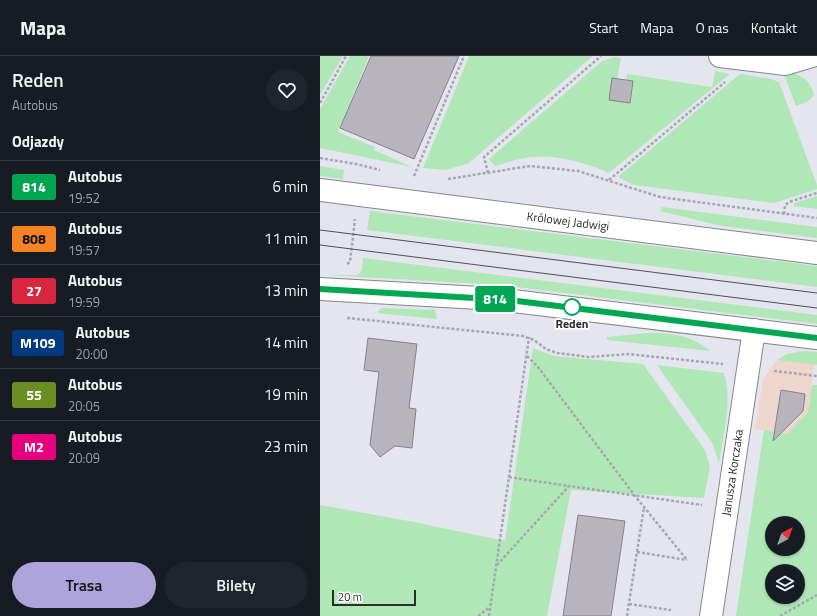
<!DOCTYPE html>
<html lang="pl">
<meta charset="utf-8">
<style>
:root{--surface:#171b24;--page:#20242c;--text:#f1f3f6;--muted:#9ea1a6;--line:#363941;--accent:#aea4dc}
body{margin:0;font-family:"Titillium Web",sans-serif;background:var(--page);color:var(--text);height:100vh;display:flex;flex-direction:column;font-size:15px;white-space:nowrap}
*{box-sizing:border-box;margin:0}
p{font-size:13px;color:var(--muted)}
.icon{flex:none;width:22px;height:22px;fill:none;stroke:currentColor;stroke-width:2;stroke-linecap:round;stroke-linejoin:round}
.map{position:relative;flex:1;overflow:hidden}
.drawer{display:flex;flex-direction:column;background:var(--surface);width:320px}
.drawer>*{flex:none}
.badge{padding:0 8px;border-radius:3px;font-size:14px;line-height:26px}
.needle{width:26px;rotate:41deg}
.buttons{position:absolute;left:445px;top:460px;display:grid;gap:8px}
.buttons a{display:grid;place-items:center;width:40px;height:40px;border-radius:50%;background:var(--surface);box-shadow:0 1px 3px #0004;font-size:20px}
.scale{position:absolute;left:12px;bottom:10px;width:84px;box-sizing:border-box;padding-left:4px;border:2px solid #2c2c30;border-top:0;font-size:11px;line-height:14px;white-space:nowrap;color:#2c2c30;-webkit-text-stroke:3px #fff;paint-order:stroke}
.map>.badge{position:absolute;translate:-50% -50%;box-shadow:0 0 0 2px #fff}
h2{padding:0 12px;font-size:15px;line-height:36px}
.round{display:grid;place-items:center;flex:none;width:42px;height:42px;border-radius:21px;background:var(--page)}
.head{display:flex;align-items:center;justify-content:space-between;height:68px;padding:0 12px}
h1{font-size:19px;font-weight:600;line-height:30px}
.primary-button{display:flex;gap:8px;margin-top:auto;padding:8px 12px}
.primary-button a{flex:1;height:46px;border-radius:24px;background:var(--accent);color:#111;font-size:16px;font-weight:600;line-height:46px;text-align:center}
.primary-button a+a{background:var(--page);color:var(--text)}
ul{padding:0;list-style:none}
li{display:flex;align-items:center;gap:12px;height:52px;padding:0 12px;border-top:1px solid var(--line)}
li div{flex:1}
li b{display:block;font-size:15px}
li em{font-style:normal}
li .badge{min-width:44px;font-weight:700;text-align:center}
header{display:flex;align-items:center;gap:24px;box-sizing:border-box;height:56px;padding:0 20px;background:var(--surface);border-bottom:1px solid var(--line)}
header strong{font-size:19px}
nav{display:flex;gap:22px;margin-inline-start:auto;font-size:14px}
main{display:flex;flex:1;min-height:0}
.map>svg:first-child{display:block}
</style>
<header>
<strong>Mapa</strong>
<nav><a>Start</a><a>Mapa</a><a>O nas</a><a>Kontakt</a></nav>
</header>
<main>
<section class="drawer">
<div class="head"><div><h1>Reden</h1><p>Autobus</p></div><a class="round"><svg class="icon" aria-label="heart" viewBox="0 0 24 24"><path d="M12 20l-8-8c-3-5 5-10 8-4 3-6 11-1 8 4z"/></svg></a></div>
<h2>Odjazdy</h2>
<ul>
<li><span class="badge" style="background:#00a651;color:#fff">814</span><div><b>Autobus</b><p>19:52</p></div><em>6 min</em></li>
<li><span class="badge" style="background:#f58220;color:#111">808</span><div><b>Autobus</b><p>19:57</p></div><em>11 min</em></li>
<li><span class="badge" style="background:#d7263d;color:#fff">27</span><div><b>Autobus</b><p>19:59</p></div><em>13 min</em></li>
<li><span class="badge" style="background:#003b80;color:#fff">M109</span><div><b>Autobus</b><p>20:00</p></div><em>14 min</em></li>
<li><span class="badge" style="background:#6b8e23;color:#fff">55</span><div><b>Autobus</b><p>20:05</p></div><em>19 min</em></li>
<li><span class="badge" style="background:#e6007e;color:#fff">M2</span><div><b>Autobus</b><p>20:09</p></div><em>23 min</em></li>
</ul>
<div class="primary-button"><a>Trasa</a><a>Bilety</a></div>
</section>
<div class="map">
<svg width="497" height="560" viewBox="0 0 497 560">
<rect width="100%" height="100%" fill="#e5e5ef"/>
<path fill="#eed6cd" d="M480 295 496 296 488 356 467 378 435 373 443 323 457 304 467 298Z"/>
<g fill="#afe7b7" fill-rule="evenodd">
<path d="M0 0H23L0 39Z"/>
<path d="M30 0H49L18 76 55 91 54 94 92 111 0 92V53Z"/>
<path d="M149 0H273L149 107 126 114 103 112Z"/>
<path d="M294 1 301 2 297 23 289 44 310 47 313 26 306 24 307 18 392 31 395 15 410 18 289 117C267 107 239 99 214 101 201 101 188 107 175 110L169 103 282 5Z"/>
<path d="M463 16C480 18 489 22 494 38 491 46 483 47 476 50Z"/>
<path d="M420 18 451 23 459 26 497 129V133L454 147 314 129 298 121Z"/>
<path d="M0 110 24 114 23 123 0 120Z"/>
<path d="M497 140V153L474 150V147Z"/>
<path d="M342 151 497 171V182L402 170 340 155Z"/>
<path d="M50 155 497 210V231L47 174Z"/>
<path d="M43 202 497 259V268L180 229 7 219H38L42 214Z"/>
<path d="M61 252 115 254 117 263 57 257Z"/>
<path d="M328 277C351 277 372 279 390 295L287 284V281Z"/>
<path d="M213 292 233 300 323 308 385 394 390 411 384 442 251 434 227 560H0V449L89 465 185 485Z"/>
<path d="M486 295 497 296V309L457 304 467 298Z"/>
<path d="M337 309 404 317C413 346 403 379 399 408L393 388Z"/>
<path d="M492 329H497V560H416L444 374 467 378 488 356ZM452 467H478V493H452ZM452 515H478V541H452Z"/>
</g>
<g fill="#b8b4bd" stroke="#858189">
<path d="M51 0H139L94 103 20 72Z"/>
<path d="M292 22 313 25 310 47 289 44Z"/>
<path d="M48 282 97 288 89 352 96 353 92 392 75 390 60 401 50 389 59 316 44 314Z"/>
<path d="M461 334 485 338 483 355 453 385Z"/>
<path d="M258 459 305 465 291 560H243Z"/>
</g>
<g fill="none" stroke-linecap="round" stroke-linejoin="round">
<g stroke="#86858e" stroke-width="24">
<g id="minor">
<path d="M400 0 465 8 492 0"/>
<path id="s1" d="M391 560 434 274"/>
</g>
</g>
<g stroke="#86858e" stroke-width="24">
<g id="tertiary">
<path id="s2" d="M0 134 497 197"/>
<path d="M0 233 177 243 497 282"/>
</g>
</g>
<g stroke="#a7a7af" stroke-width="2.5" stroke-dasharray="3 2" stroke-linecap="butt">
<path d="M0 47 26 0"/>
<path d="M0 102 36 108 60 114"/>
<path d="M168 117 164 101 281 0"/>
<path d="M94 120 144 0"/>
<path d="M128 123 210 110 258 115 340 141 497 162"/>
<path d="M289 124 405 26"/>
<path d="M464 158 465 149 469 146 497 137"/>
<path d="M27 208 30 206 35 163"/>
<path d="M27 262 203 280 214 284 226 293 237 297 269 301 308 298 403 308"/>
<path d="M207 300 218 311 315 440 367 504"/>
<path d="M454 315 497 320"/>
<path d="M189 421 249 430"/>
<path d="M317 496 367 504"/>
<path d="M177 509 249 430 382 449"/>
<path d="M309 548 351 554"/>
<path d="M158 560 170 551"/>
<path d="M169 560 209 281"/>
<path d="M307 560 324 451"/>
<path d="M460 560 497 539"/>
</g>
<use href="#minor" stroke="#fff" stroke-width="22"/>
<use href="#tertiary" stroke="#fff" stroke-width="22"/>
<g stroke="#4f4f54" stroke-width="1">
<path d="M0 174 497 237"/>
<path d="M0 189 497 252"/>
</g>
</g>
<g fill="none" stroke-linecap="round" stroke-linejoin="round">
<g stroke="#fff" stroke-width="9">
<path id="line" d="M0 233 189 244 497 282"/>
</g>
<use href="#line" stroke="#00a651" stroke-width="6"/>
</g>
<circle fill="#fff" stroke="#00a651" stroke-width="2" cx="252" cy="251" r="8"/>
<g text-anchor="middle" stroke-width="3.5" stroke-linejoin="round" paint-order="stroke">
<g font-size="12" fill="#2c2c30" stroke="#fff">
<text dy="4" stroke="none"><textPath href="#s2" startOffset="250">Królowej Jadwigi</textPath></text>
<text dy="4" stroke="none"><textPath href="#s1" startOffset="145">Janusza Korczaka</textPath></text>
</g>
<g font-size="12" font-weight="bold" fill="#2c2c30" stroke="#fff">
<text x="252" y="272">Reden</text>
</g>
</g>
</svg>
<div class="buttons">
<a><svg class="needle" viewBox="-14 -14 28 28"><path d="M0-13l5 13h-10z" fill="#e53935"/><path d="M0 13l5-13h-10z" fill="#9ea1a6"/></svg></a>
<a><svg class="icon" aria-label="layers" viewBox="0 0 24 24"><path d="M12 4l9 5-9 5-9-5zM3 14l9 5 9-5"/></svg></a>
</div>
<div class="scale">20 m</div>
<b class="badge" style="left:175px;top:243px;background:#00a651;color:#fff">814</b>
</div>
</main>
